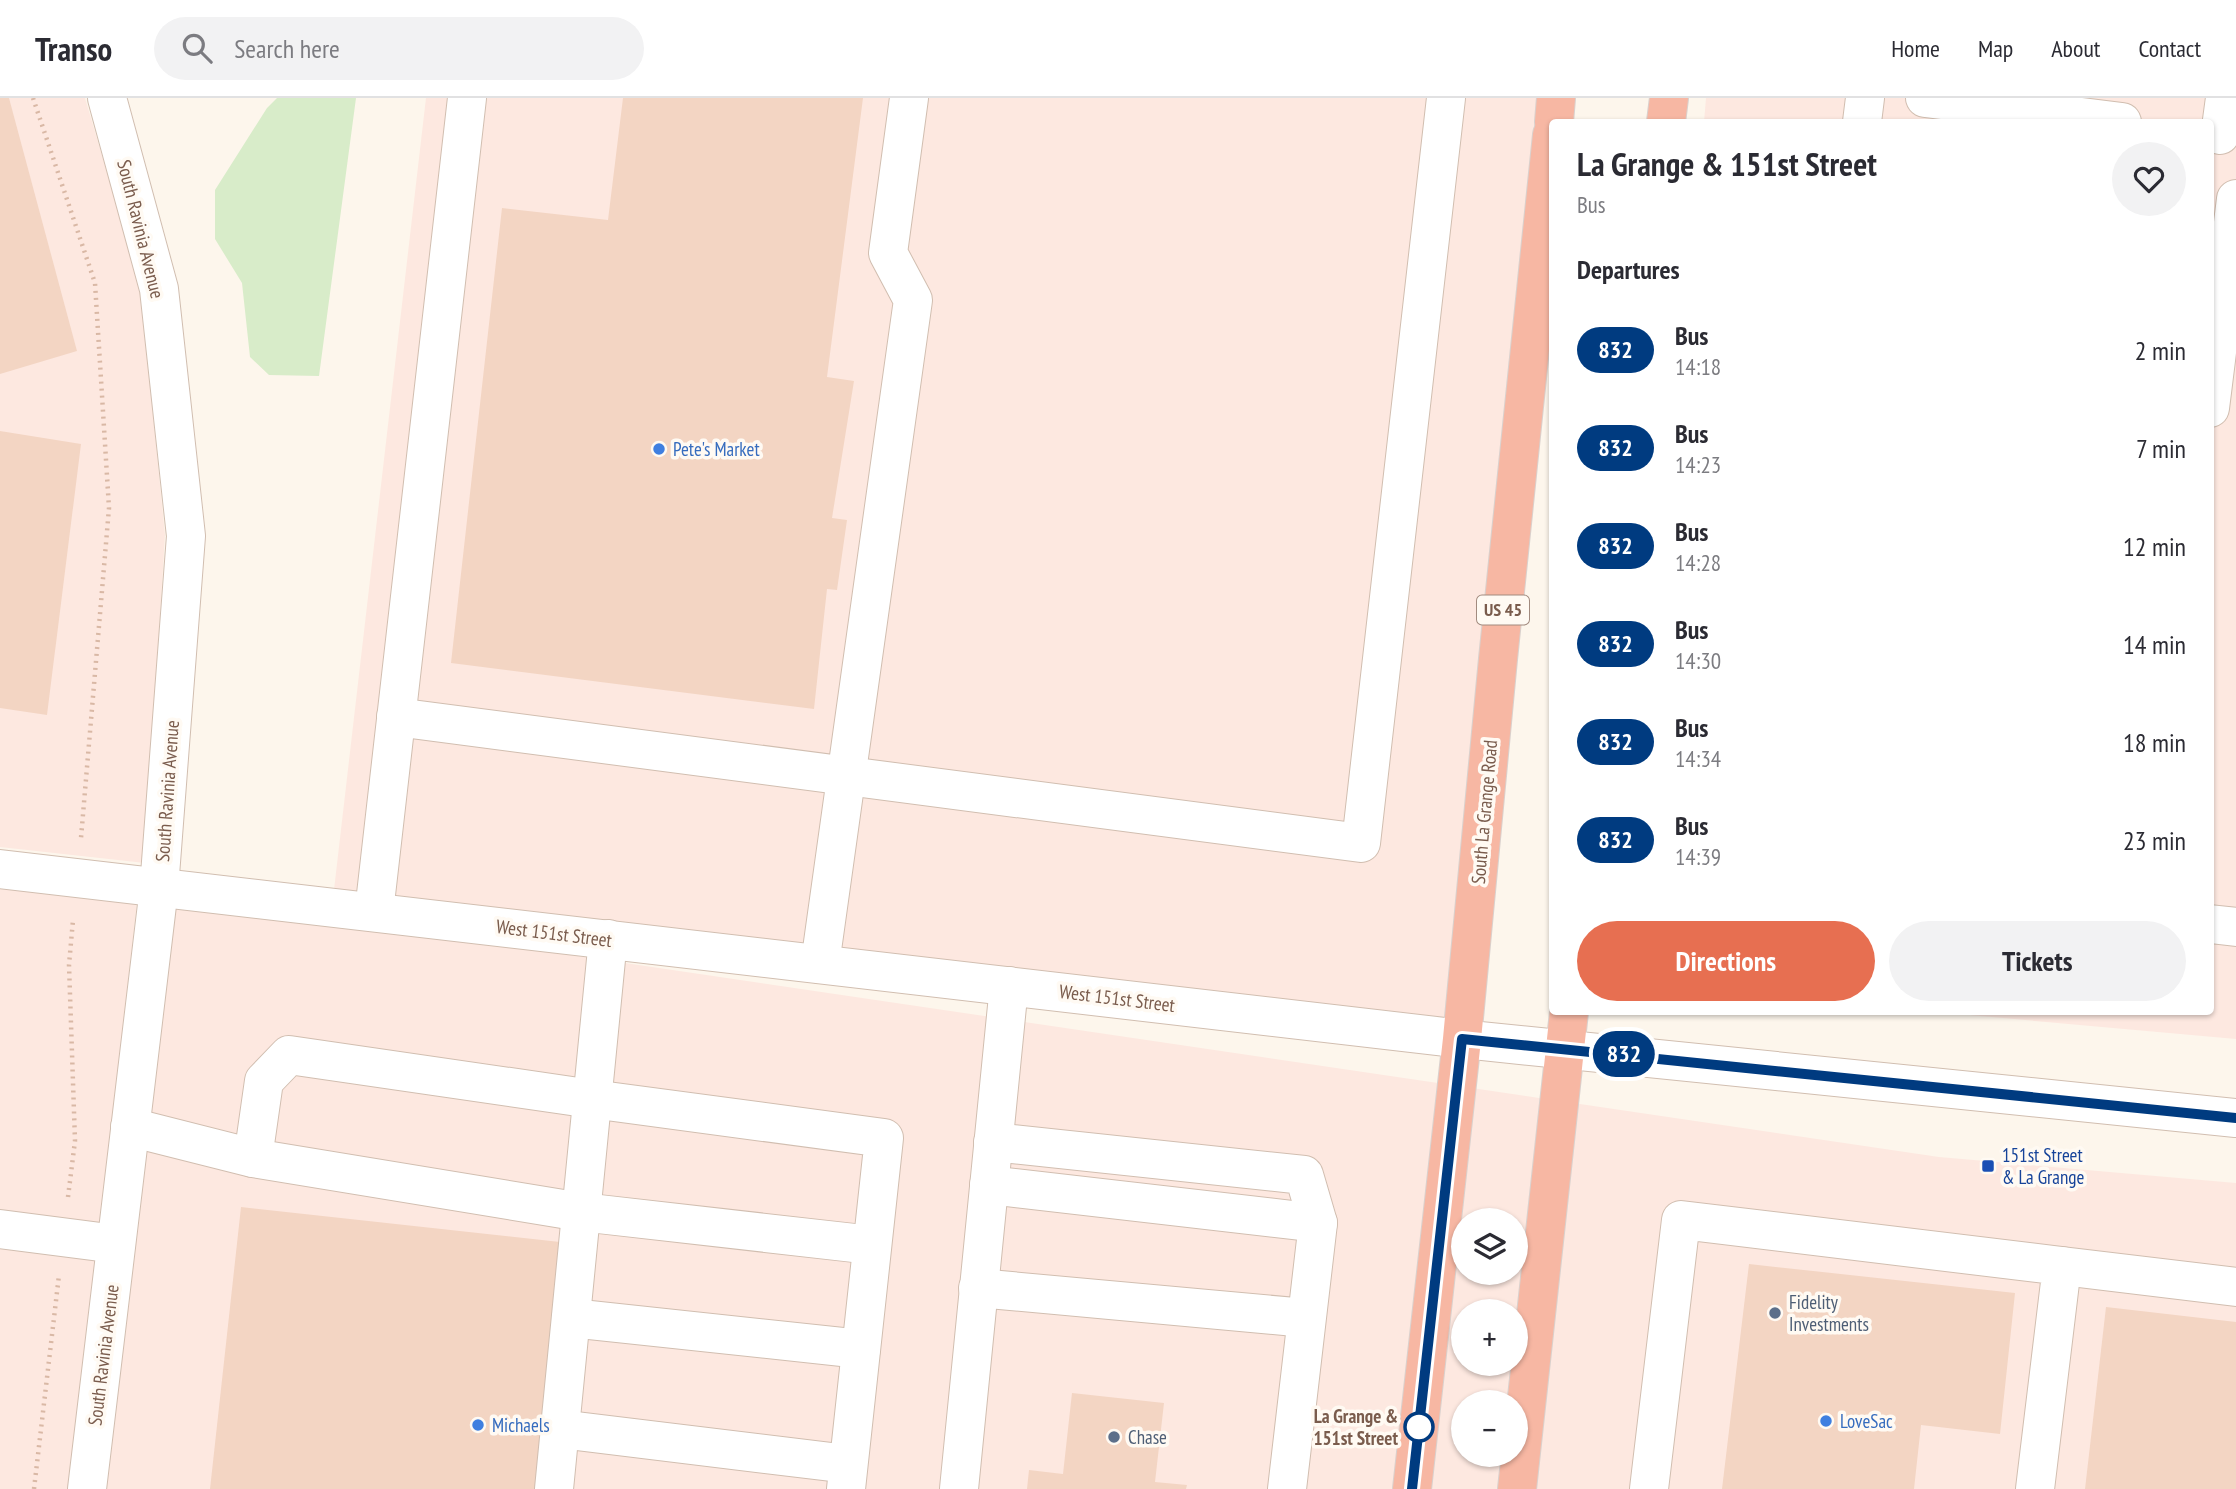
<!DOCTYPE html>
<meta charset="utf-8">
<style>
:root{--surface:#fff;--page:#f2f2f3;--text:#2b2b33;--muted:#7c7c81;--line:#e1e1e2;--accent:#e76f51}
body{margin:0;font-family:"PT Sans Narrow",sans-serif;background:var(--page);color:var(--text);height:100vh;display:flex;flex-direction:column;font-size:26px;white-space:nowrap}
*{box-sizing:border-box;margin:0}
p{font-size:23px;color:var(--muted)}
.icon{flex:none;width:38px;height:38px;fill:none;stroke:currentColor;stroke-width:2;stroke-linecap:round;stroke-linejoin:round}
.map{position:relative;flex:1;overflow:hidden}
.panel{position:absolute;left:1549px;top:21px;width:665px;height:896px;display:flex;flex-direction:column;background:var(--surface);border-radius:7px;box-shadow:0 2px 5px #0004}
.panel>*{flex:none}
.badge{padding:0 14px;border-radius:23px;font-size:24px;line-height:46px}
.fabs{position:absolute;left:1451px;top:1110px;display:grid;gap:14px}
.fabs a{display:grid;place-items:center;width:77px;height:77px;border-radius:50%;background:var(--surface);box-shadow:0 2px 5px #0004;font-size:35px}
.map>.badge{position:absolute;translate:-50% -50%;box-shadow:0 0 0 4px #fff}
h2{padding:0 28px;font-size:26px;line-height:63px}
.round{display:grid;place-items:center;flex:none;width:74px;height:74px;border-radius:37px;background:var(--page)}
.head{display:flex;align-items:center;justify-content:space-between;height:119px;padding:0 28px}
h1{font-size:33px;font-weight:700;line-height:52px}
.button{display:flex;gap:14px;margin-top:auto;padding:14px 28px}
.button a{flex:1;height:80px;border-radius:42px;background:var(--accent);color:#fff;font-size:28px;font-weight:700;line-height:80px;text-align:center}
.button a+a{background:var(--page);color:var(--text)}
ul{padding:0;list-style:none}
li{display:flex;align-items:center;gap:21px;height:98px;padding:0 28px}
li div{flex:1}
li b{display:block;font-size:26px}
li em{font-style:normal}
li .badge{min-width:77px;font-weight:700;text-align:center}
header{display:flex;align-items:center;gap:42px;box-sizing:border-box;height:98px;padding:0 35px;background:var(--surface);border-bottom:2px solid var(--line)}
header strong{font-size:33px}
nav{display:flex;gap:38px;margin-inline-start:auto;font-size:24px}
.search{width:490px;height:63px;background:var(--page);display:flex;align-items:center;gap:18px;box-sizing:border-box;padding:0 24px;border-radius:38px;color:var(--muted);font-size:26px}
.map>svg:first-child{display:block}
</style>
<header>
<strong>Transo</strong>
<div class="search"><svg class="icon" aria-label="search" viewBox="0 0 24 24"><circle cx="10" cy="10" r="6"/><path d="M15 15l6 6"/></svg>Search here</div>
<nav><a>Home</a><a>Map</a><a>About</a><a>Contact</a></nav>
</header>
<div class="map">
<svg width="2236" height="1391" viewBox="0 0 2236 1391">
<rect width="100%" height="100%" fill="#fdf6ec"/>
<g fill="#fde8e0" fill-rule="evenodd">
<path d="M0 0H85L140 186 165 437 145 765 0 749Z"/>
<path d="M426 0H1548L1465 926 334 792Z"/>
<path d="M1706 0H2236V941L1936 914H2210V24H1704Z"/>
<path d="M0 780 138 795 71 1391H0Z"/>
<path d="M172 798 1939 1059 2236 1085V1391H98ZM1463 1122H1516V1174H1463ZM1463 1213H1516V1265H1463ZM1463 1304H1516V1356H1463Z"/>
</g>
<path fill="#d8ecc9" d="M277 0H356L319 278 269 277 250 259 242 185 215 141V92L267 10Z"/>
<g fill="#f3d5c3">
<path d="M0 0H9L77 253 0 276Z"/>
<path d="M623 0H863L827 279 854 283 832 420 847 422 837 492 827 491 814 611 451 565 502 110 608 122Z"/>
<path d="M0 333 81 346 47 617 0 610Z"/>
<path d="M241 1109 569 1145 541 1391H210Z"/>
<path d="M1749 1166 2015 1195 2000 1336 1921 1327 1914 1391H1722Z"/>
<path d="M2106 1209 2236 1224V1391H2085Z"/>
<path d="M1072 1295 1164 1305 1155 1384 1187 1387 1186 1391H1027L1029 1372 1063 1376Z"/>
</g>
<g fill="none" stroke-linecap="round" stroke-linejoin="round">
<g stroke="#d1beb0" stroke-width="40">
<g id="minor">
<path d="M1925 0 2122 24"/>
<path d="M1862 24 1865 0"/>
<path d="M2220 37 2225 0"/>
<path d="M2210 310 2236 101"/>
<path d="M396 619 1361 745 1446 0"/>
<path d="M0 771 1462 941 2236 1020"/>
<path d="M374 814 467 0"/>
<path d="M2210 826 2236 829"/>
<path d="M820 866 913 202 888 155 909 0"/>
<path d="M130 1029 253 1060 581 1114 872 1147"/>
<path d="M993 1044 1304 1077 1318 1125 1287 1391"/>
<path d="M253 1060 264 983 289 957 592 1001 884 1040 846 1391"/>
<path d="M989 1087 1318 1125"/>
<path d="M0 1131 116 1146"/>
<path d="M2062 1168 2236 1189"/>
<path d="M978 1190 1306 1220"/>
<path d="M571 1220 861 1251"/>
<path d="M560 1331 848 1366"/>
<path d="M87 1391 159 790 186 438 159 191 107 0"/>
<path d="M554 1391 608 841"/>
<path d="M959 1391 1009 888"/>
<path d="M1649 1391 1681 1122 2062 1168 2035 1391"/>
</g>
</g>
<g stroke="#dad1cd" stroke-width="40">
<g id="highway">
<path d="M1554 24 1556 0"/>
<path d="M1666 24 1669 0"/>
<path d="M1412 1391 1462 941 1498 561 1552 37"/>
<path d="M1517 1391 1569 914"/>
</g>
</g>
<g stroke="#d9b8a5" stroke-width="4.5" stroke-dasharray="2 5" stroke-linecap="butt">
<path d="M33 0 95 185 109 410 81 740"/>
<path d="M68 1099 75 1043 69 867 73 822"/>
<path d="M34 1391 59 1177"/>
</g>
<use href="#minor" stroke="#fff" stroke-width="38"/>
<use href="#highway" stroke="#f7b7a3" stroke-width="38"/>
</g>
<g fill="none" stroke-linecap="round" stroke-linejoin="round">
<g stroke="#fff" stroke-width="16">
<path id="line" d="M1412 1391 1462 941 2236 1020"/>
</g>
<use href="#line" stroke="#003b80" stroke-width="10"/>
</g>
<g fill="#3f7fe0" stroke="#fffaf3" stroke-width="2.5">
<circle cx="659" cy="351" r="7"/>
<circle cx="1826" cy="1323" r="7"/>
<circle cx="478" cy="1327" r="7"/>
</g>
<rect fill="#1a4fb4" stroke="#fffaf3" stroke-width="2.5" x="1981" y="1061" width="14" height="14" rx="3.5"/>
<g fill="#5c6f8a" stroke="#fffaf3" stroke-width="2.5">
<circle cx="1775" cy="1215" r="7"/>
<circle cx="1114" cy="1339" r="7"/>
</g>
<circle fill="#fff" stroke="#003b80" stroke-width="3.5" cx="1419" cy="1329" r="14"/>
<g text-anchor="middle" stroke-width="7" stroke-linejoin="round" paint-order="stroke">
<rect fill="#fffaf3" stroke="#a28b7f" stroke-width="2" x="1477" y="497.5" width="52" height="29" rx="5"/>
<g font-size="18" font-weight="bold" fill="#7a5c4d">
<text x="1503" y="518">US 45</text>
</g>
<g font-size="19" fill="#7a5c4d" stroke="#fffaf3">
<text transform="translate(141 131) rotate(76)" y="7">South Ravinia Avenue</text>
<text transform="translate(167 693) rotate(-86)" y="7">South Ravinia Avenue</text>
<text transform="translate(1484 714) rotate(-85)" y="7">South La Grange Road</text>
<text transform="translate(554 835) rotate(7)" y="7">West 151st Street</text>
<text transform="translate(1117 900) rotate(7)" y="7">West 151st Street</text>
<text transform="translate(103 1257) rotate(-83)" y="7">South Ravinia Avenue</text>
</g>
<g font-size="19" fill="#366cbe" stroke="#fffaf3" text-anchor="start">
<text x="673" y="358">Pete's Market</text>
<text x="1840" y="1330">LoveSac</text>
<text x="492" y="1334">Michaels</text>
</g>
<g font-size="19" fill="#164399" stroke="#fffaf3" text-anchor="start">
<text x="2002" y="1064">151st Street<tspan x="2002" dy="22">&amp; La Grange</tspan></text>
</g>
<g font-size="19" fill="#4e5e75" stroke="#fffaf3" text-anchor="start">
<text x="1789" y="1211">Fidelity<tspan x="1789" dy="22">Investments</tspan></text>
<text x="1128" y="1346">Chase</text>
</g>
<g font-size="19" font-weight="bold" fill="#7a5c4d" stroke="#fffaf3" text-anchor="end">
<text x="1398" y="1325">La Grange &amp;<tspan x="1398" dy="22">151st Street</tspan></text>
</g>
</g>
</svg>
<div class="fabs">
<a><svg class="icon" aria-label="layers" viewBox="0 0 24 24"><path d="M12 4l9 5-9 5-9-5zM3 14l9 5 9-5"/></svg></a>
<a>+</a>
<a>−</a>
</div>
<b class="badge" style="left:1624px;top:956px;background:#003b80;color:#fff">832</b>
<section class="panel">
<div class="head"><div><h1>La Grange &amp; 151st Street</h1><p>Bus</p></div><a class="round"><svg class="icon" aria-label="heart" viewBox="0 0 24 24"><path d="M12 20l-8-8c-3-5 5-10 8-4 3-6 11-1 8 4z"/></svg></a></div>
<h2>Departures</h2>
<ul>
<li><span class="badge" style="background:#003b80;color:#fff">832</span><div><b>Bus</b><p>14:18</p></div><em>2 min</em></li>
<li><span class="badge" style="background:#003b80;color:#fff">832</span><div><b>Bus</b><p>14:23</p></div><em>7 min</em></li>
<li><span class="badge" style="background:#003b80;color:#fff">832</span><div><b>Bus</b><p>14:28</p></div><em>12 min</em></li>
<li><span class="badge" style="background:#003b80;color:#fff">832</span><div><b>Bus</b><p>14:30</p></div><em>14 min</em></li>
<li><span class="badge" style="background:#003b80;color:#fff">832</span><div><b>Bus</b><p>14:34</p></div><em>18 min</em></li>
<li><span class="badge" style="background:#003b80;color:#fff">832</span><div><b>Bus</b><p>14:39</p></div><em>23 min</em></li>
</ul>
<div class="button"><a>Directions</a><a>Tickets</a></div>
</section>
</div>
